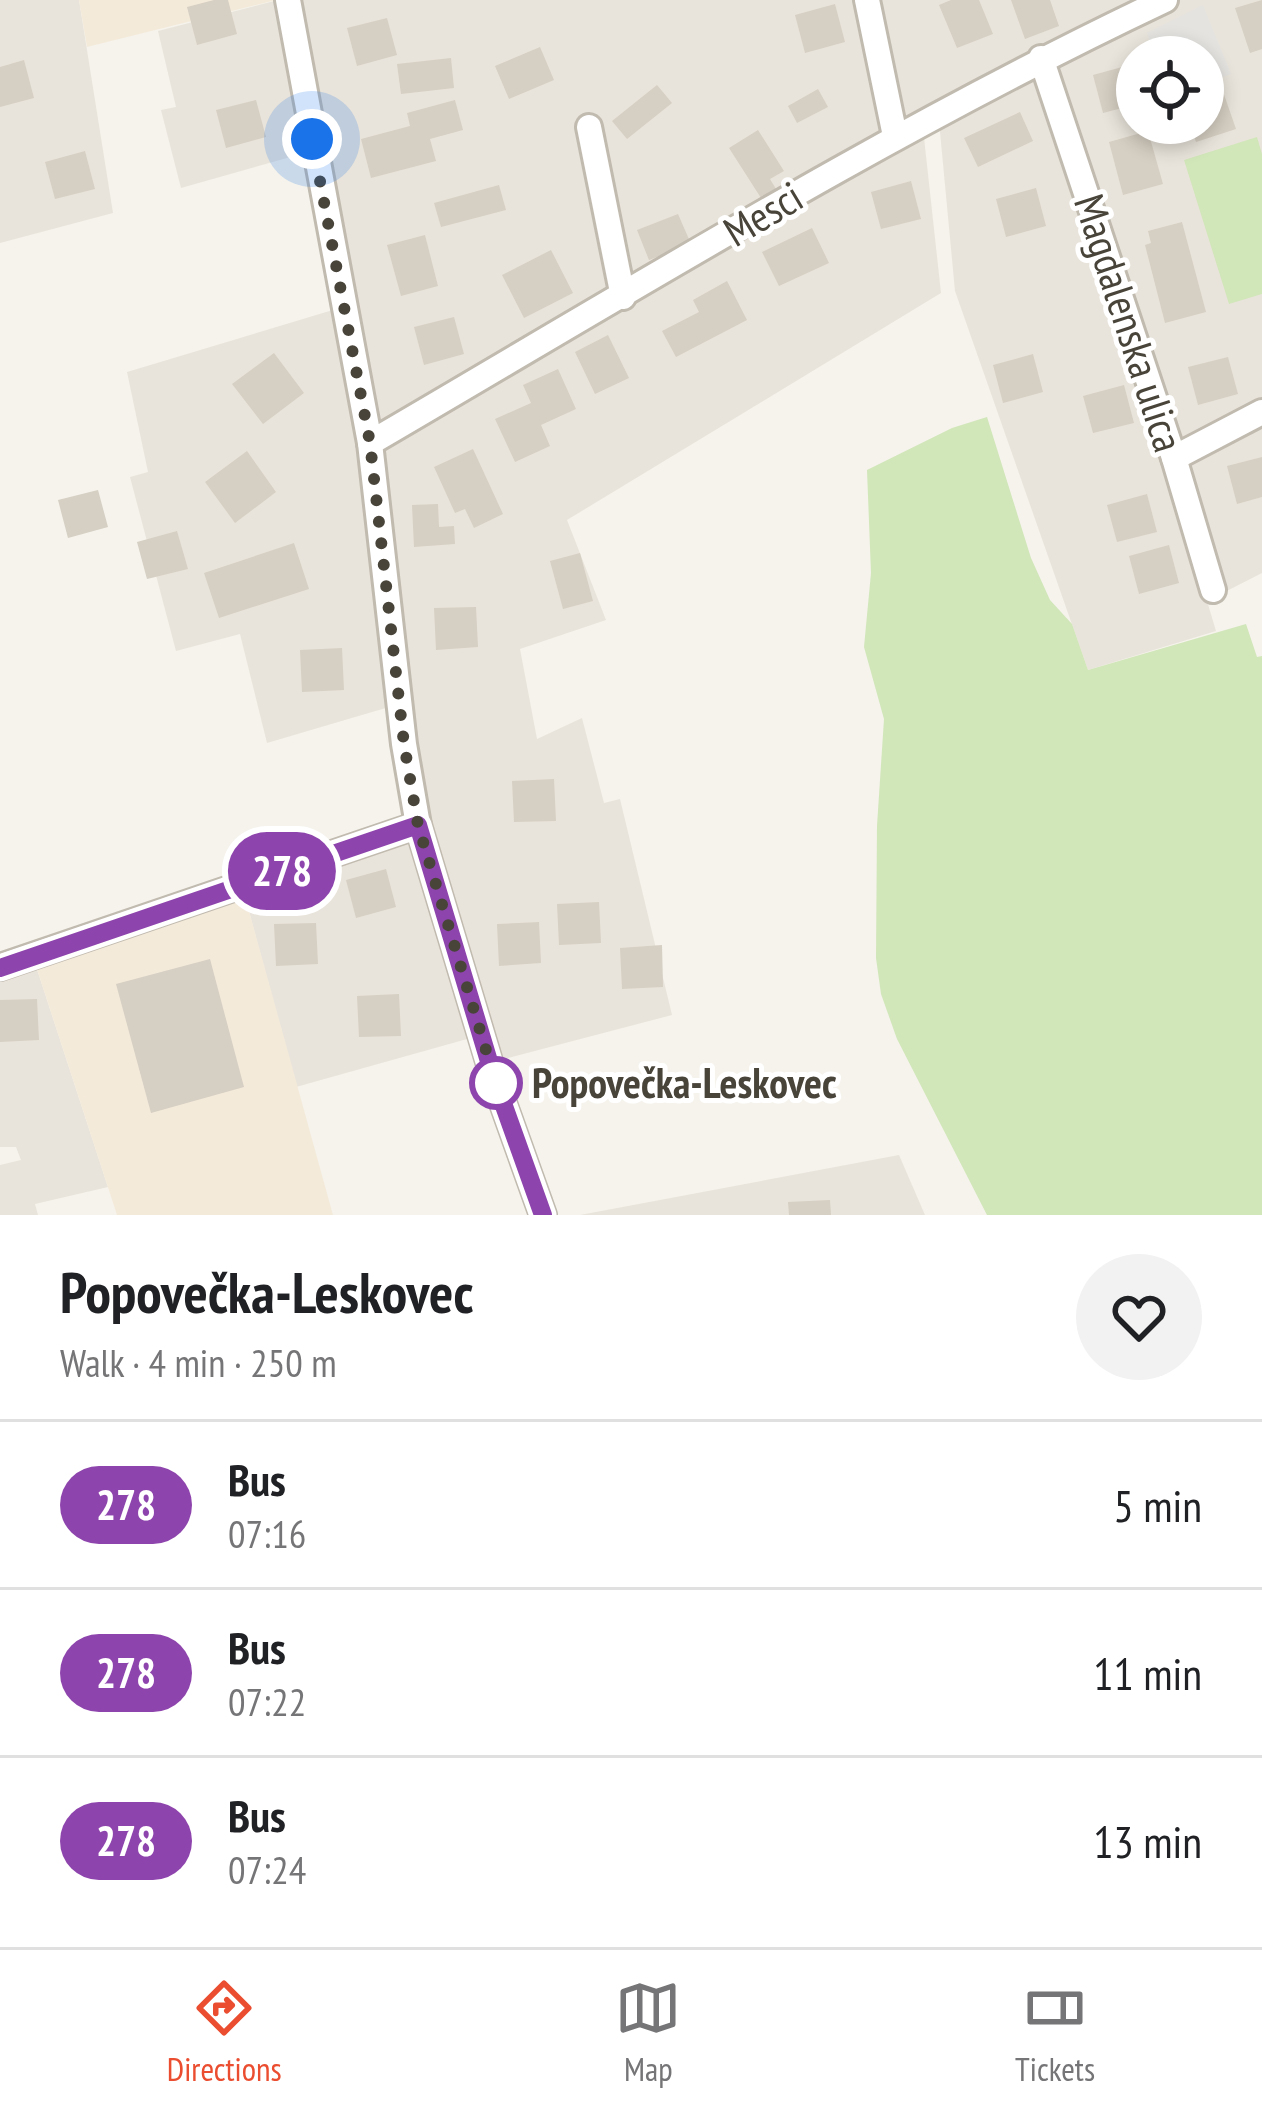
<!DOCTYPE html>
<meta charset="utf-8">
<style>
:root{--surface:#fff;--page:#f2f2f2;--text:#202124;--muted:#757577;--line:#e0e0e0;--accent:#ea4d2f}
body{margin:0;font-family:"PT Sans Narrow",sans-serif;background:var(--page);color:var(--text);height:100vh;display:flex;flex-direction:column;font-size:45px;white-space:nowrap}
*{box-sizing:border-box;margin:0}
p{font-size:39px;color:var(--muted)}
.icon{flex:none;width:66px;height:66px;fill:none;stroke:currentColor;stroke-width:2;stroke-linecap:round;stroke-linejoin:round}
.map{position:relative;height:1215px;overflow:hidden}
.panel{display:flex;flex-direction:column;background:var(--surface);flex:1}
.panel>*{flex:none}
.badge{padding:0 24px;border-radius:39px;font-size:42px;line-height:78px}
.tools{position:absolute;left:1116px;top:36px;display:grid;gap:24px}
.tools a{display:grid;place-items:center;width:108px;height:108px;border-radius:50%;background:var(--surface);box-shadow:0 6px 18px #0003;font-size:60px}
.you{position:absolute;width:60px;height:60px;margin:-30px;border:9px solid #fff;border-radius:50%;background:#1a73e8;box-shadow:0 0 0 18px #1a73e833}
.map>.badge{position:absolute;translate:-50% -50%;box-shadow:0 0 0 6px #fff}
.round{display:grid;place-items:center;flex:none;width:126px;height:126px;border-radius:63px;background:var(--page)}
.head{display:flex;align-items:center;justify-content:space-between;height:204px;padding:0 60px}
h1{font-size:57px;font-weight:700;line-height:90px}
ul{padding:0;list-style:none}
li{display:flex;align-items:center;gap:36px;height:168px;padding:0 60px;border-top:3px solid var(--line)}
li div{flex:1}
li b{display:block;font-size:45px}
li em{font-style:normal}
li .badge{min-width:132px;font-weight:700;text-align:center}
.menu{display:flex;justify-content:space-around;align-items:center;height:168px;border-top:3px solid var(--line);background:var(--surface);font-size:33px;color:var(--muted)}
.menu a{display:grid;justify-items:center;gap:6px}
.menu .on{color:var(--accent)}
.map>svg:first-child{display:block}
</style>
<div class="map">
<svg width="1262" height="1215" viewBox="0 0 1262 1215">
<rect width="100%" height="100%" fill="#f5f3ec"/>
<g fill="#e9e4db" fill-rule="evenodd">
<path d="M0 0H79L113 213 0 243Z"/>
<path d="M278 0H1262V573L1207 601 1216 631 1088 670 955 291 937 100 921 110 941 293 567 520 606 620 520 649 537 739 582 718 604 803 620 799 672 1015 500 1060 492 1032 296 1087 244 893 433 829 406 702 267 743 240 634 176 651 130 477 148 472 127 372 356 303 326 147 181 188 161 110 176 107 158 31ZM1137 57H1203V123H1137Z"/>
<path d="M35 963 108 1187 35 1204 38 1215H0V1165L21 1160 16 1147H0V975Z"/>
<path d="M899 1155 925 1215H580Z"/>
</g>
<g fill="#f4eada">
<path d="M79 0H276L87 47Z"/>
<path d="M244 893 333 1215H117L35 963Z"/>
</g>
<g fill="#d1e6b9">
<path d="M1257 137 1262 154V294L1229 304 1184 160Z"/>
<path d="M987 417 1031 558 1050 600 1072 624 1088 670 1246 624 1257 657 1262 656V1215H987L897 1039 881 994 876 958 877 826 884 719 864 647 871 573 867 470 952 428Z"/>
</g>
<path fill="#e4e3e0" d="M1203 5 1231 74 1203 84V57H1155L1147 33Z"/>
<g fill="#d6cfc3">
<path d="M214 0H228L237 34 197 45 187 7Z"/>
<path d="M951 0H979L993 34 957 48 939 5Z"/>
<path d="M1011 0H1050L1059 26 1025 39Z"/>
<path d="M1262 0V49L1250 53 1235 8Z"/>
<path d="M835 4 845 42 805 53 795 15Z"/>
<path d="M387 18 397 55 357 66 347 28Z"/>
<path d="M540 47 554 80 509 99 495 66Z"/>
<path d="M451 58 454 88 401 94 397 64Z"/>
<path d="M24 60 34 98 0 107V67Z"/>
<path d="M1133 64 1137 104 1103 113 1093 75Z"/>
<path d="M1220 83 1236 129 1196 142 1190 123H1203V89Z"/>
<path d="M657 85 672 103 627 139 612 121Z"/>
<path d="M818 89 828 107 797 123 788 106Z"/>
<path d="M256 100 266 137 226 148 216 110Z"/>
<path d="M455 100 463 130 430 139 436 161 371 178 361 139 410 126 407 113Z"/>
<path d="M1020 112 1033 141 978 167 964 138Z"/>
<path d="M758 130 784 171 770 179 776 189 761 198 729 148Z"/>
<path d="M1148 131 1163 184 1123 195 1109 142Z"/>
<path d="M85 151 95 189 55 199 45 162Z"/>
<path d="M911 181 921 219 881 229 871 192Z"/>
<path d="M499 185 506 210 441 227 434 203Z"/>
<path d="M1036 188 1046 226 1006 237 996 199Z"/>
<path d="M678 214 691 244 649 260 637 230Z"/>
<path d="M1182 222 1206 312 1165 323 1145 245 1151 243 1148 231Z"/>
<path d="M812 228 829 263 779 286 762 252Z"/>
<path d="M425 235 438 286 401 296 387 245Z"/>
<path d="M551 250 573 293 524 318 502 275Z"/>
<path d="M727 281 747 320 676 357 662 331 699 312 693 300Z"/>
<path d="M454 317 464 354 424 365 414 327Z"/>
<path d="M608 335 629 378 595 394 575 352Z"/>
<path d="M274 353 304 393 263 424 232 384Z"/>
<path d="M1033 354 1043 392 1003 403 993 365Z"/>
<path d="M1228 357 1238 394 1198 405 1188 367Z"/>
<path d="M558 369 576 409 541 425 550 446 515 462 495 419 531 403 523 385Z"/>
<path d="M1124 385 1134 423 1093 433 1083 396Z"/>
<path d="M473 449 503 514 474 528 465 509 455 513 434 467Z"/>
<path d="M247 451 276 492 235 523 205 482Z"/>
<path d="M1262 457V497L1237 504 1227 466Z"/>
<path d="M98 490 108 527 68 538 58 500Z"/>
<path d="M1147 494 1157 532 1117 542 1107 505Z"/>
<path d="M438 504 439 527 454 526 455 544 414 547 412 505Z"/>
<path d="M177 531 188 569 147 579 137 542Z"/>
<path d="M294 543 309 589 219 618 204 573Z"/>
<path d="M1169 545 1179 583 1139 594 1129 556Z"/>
<path d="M580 553 593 601 563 609 550 561Z"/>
<path d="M476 607 478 647 436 650 434 608Z"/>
<path d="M342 648 344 690 302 692 300 650Z"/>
<path d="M554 779 556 821 514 822 512 781Z"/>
<path d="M386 869 396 907 356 918 346 880Z"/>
<path d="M599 902 601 943 559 945 557 904Z"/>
<path d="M539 922 541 963 499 966 497 924Z"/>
<path d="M316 923 318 964 276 966 274 924Z"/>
<path d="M662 945 663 987 622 989 620 948Z"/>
<path d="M210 959 244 1087 151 1113 116 984Z"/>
<path d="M399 994 401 1036 359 1037 357 996Z"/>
<path d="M37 999 39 1040 0 1042V1000Z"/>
<path d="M830 1200 831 1215H789L788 1202Z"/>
</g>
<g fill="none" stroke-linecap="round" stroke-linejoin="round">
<g stroke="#c0baaf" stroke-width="30">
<g id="street">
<path d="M288 0 370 443 404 744 418 825 494 1078 543 1215"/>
<path d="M867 0 895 136"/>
<path d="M1041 58 1174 458 1213 590"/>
<path d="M589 127 623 297"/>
<path d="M370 443C632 290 890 130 1165 0"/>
<path d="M1174 458 1262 412"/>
<path d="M0 967 418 825"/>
</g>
</g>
<use href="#street" stroke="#fff" stroke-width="24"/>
</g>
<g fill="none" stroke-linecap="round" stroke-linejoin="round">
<g stroke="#fff" stroke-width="27">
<path id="line" d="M0 968 418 825 494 1078 543 1215"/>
</g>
<use href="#line" stroke="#8e44ad" stroke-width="18"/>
<path stroke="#49443a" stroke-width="12" stroke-dasharray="0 21.6" d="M312 139 370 443 404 744 418 825 496 1083"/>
</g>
<circle fill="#fff" stroke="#8e44ad" stroke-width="6" cx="496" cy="1083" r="24"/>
<g text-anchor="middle" stroke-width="10" stroke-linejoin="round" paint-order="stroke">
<g font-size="42" fill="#49443a" stroke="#fff">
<text transform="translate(763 214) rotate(-31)" y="15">Mesci</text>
<text transform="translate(1129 323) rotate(72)" y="15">Magdalenska ulica</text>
</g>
<g font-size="42" font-weight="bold" fill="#49443a" stroke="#fff" text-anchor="start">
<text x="532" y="1098">Popovečka-Leskovec</text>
</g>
</g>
</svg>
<div class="tools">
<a><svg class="icon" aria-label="locate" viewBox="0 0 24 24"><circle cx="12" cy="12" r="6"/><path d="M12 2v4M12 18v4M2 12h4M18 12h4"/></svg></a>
</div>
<div class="you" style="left:312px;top:139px"></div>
<b class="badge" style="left:282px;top:871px;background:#8e44ad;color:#fff">278</b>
</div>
<section class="panel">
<div class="head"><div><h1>Popovečka-Leskovec</h1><p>Walk · 4 min · 250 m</p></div><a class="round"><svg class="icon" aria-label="heart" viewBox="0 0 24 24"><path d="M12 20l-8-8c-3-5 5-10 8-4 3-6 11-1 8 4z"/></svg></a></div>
<ul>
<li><span class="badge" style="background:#8e44ad;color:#fff">278</span><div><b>Bus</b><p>07:16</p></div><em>5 min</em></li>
<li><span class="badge" style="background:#8e44ad;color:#fff">278</span><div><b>Bus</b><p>07:22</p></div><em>11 min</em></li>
<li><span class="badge" style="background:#8e44ad;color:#fff">278</span><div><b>Bus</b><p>07:24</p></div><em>13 min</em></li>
</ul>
</section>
<nav class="menu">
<a class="on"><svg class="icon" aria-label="directions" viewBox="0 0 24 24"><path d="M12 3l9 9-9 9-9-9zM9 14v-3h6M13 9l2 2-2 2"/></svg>Directions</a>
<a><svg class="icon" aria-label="map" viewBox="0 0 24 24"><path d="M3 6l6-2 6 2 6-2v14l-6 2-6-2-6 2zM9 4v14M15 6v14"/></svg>Map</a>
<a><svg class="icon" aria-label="tickets" viewBox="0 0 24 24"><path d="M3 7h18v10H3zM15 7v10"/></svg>Tickets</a>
</nav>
